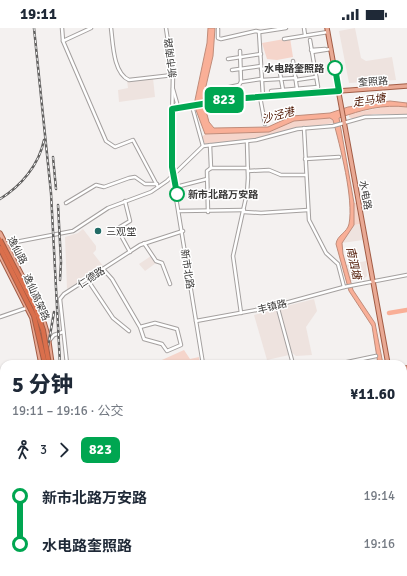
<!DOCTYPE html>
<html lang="zh">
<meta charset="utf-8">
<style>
:root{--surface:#fff;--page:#f6f6f7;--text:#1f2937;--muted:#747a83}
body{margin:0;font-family:Signika,"Noto Sans SC",sans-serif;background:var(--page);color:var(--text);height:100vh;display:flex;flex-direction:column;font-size:15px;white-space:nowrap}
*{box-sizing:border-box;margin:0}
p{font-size:13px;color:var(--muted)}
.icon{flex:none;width:22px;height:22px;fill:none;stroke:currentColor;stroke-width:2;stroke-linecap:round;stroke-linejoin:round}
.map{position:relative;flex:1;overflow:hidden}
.panel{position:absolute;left:0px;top:332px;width:407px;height:216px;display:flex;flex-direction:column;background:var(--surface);border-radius:12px 12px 0 0;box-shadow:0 1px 3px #0004}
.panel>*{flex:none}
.badge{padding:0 8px;border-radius:6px;font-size:14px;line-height:26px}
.map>.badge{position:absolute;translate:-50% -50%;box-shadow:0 0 0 2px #fff}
.legs{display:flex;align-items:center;gap:6px;height:44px;padding:0 12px;font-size:13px}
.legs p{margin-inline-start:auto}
.headline{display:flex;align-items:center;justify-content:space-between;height:68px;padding:0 12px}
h1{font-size:22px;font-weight:800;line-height:30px}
ul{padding:0 12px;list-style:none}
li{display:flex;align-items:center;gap:14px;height:48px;font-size:15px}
li i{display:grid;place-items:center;width:6px;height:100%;margin:0 5px;background:currentColor}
li i::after{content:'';width:10px;height:10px;margin:-5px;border:3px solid;border-radius:50%;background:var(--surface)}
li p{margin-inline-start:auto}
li:first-child i{background:linear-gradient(#0000 50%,currentColor 0)}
li:last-child i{background:linear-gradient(currentColor 50%,#0000 0)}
.status{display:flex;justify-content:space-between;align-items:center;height:28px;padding:0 20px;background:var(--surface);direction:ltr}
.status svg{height:11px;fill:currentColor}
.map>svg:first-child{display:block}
</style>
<div class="status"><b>19:11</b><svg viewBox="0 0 49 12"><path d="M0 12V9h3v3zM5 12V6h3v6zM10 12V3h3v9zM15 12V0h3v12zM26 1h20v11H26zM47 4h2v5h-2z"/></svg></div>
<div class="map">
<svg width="407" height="548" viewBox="0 0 407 548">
<rect width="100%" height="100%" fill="#f4f1f0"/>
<g fill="#eee3df">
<path d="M355 0 361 30 366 33 392 29 396 52 349 55 339 3Z"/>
<path d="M153 50 155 69 119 74 118 62 128 60 127 53Z"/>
<path d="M360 196 363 212 342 215 354 197Z"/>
<path d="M83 201 96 218V222L93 225 103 238 67 261 65 209 78 205Z"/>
<path d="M151 228 156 235 145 243 139 236Z"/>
<path d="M366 233 367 248 362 252 351 253 346 237Z"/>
<path d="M314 271 317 283 306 299 312 327 296 328 290 323 279 280Z"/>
<path d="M277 281 289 327 267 332 254 287Z"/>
<path d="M4 529V544H58L59 548H5L2 530Z"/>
</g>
<g fill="#f5d5cb">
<path d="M290 10 293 29 277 32 267 31 262 15Z"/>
<path d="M390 78 407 79V86H374L353 91 349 89V86Z"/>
<path d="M331 90 334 95 286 102 250 112 205 116 202 109 205 106 269 104 294 93Z"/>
<path d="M354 175H356L360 196 354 197Z"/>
<path d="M184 322 190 331 199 329 200 336H153Z"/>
</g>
<path fill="#f9af97" stroke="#c08c7a" d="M208 0H215L213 28 203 71 209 94 214 100 268 99 292 88 330 85 348 79 390 73 407 75V79C383 76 361 82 339 90L354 175V197L342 215 343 226 353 262 375 295 383 336H378L372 298 349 263 336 216C337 207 347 205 349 196 354 171 340 118 333 92L330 90 294 93 269 104 205 106 196 82 195 72 207 15Z"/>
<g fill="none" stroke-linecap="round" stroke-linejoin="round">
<path stroke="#f9af97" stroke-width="4.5" d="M389 285 407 282"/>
<g stroke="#a4a09f" stroke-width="4.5">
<g id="minor">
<path d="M62 0 63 13 106 113 115 119 133 112 158 159"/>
<path d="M111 0C113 15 113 45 129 52L173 47"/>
<path d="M166 0 173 47 171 139 203 336"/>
<path d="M304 0 305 7"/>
<path d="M218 1V10L221 11 256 3 260 4 286 0"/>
<path d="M259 4 263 69"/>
<path d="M284 11 328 4"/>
<path d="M63 13 91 0"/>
<path d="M311 22 325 21"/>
<path d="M240 23 241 54"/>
<path d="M312 24 331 21"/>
<path d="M228 31 261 26"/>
<path d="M293 33 297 61"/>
<path d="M279 39 283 62"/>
<path d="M261 41 294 38"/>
<path d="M294 41 315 40"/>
<path d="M232 42 261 38"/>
<path d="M262 52 296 50"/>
<path d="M296 52 316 49"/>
<path d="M225 60 239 57 241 54 261 51"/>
<path d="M271 63 318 59 310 12"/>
<path d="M260 69 265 96"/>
<path d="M192 78 203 118"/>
<path d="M172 81 232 71 339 63"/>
<path d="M173 81 177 75 173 61"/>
<path d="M304 100 309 192 326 225 338 236 344 259"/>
<path d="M210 117 211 140"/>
<path d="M305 131 339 129"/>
<path d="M211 140H248"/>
<path d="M248 143 269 142 281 147H306"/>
<path d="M176 159 207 151"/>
<path d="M125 173 130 193 120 199 118 202 130 224"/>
<path d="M66 175 96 157 104 159 129 150 135 149 145 156H157"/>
<path d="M180 183 244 182"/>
<path d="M208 184 207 143 211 140"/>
<path d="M244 184 261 185 308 182"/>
<path d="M144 215 156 233 162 235 170 256"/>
<path d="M0 217 73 203 108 180 151 164 167 153 203 118 256 112 297 101 333 98 365 89 407 88"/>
<path d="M103 241 112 251 140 299 155 295 177 301 181 317 167 323 162 316 144 311 140 299"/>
<path d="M87 251 113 290 129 303"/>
<path d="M277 277 293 336"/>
<path d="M241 285 233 228 247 165 248 150 247 114"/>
<path d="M0 289 35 277"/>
<path d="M196 293 267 280 344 259 407 247"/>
<path d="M49 313 54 307 63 304"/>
<path d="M67 336 60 271 64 266 140 217 183 203"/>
<path d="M338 336 376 328"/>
<path d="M334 548 364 544 382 548"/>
</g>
</g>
<g stroke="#a25c45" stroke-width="5.5">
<g id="major">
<path d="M327 0 388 336"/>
<path d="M339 63 407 58"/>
<path d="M0 205 41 284 48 308 52 336"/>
<path d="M0 227 32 290 41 336"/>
<path d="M403 340H407"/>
<path d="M403 358 407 356"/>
<path d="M403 362 407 361"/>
<path d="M403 365 407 364"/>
<path d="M0 463H4"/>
<path d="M0 469 4 468"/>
<path d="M77 544 78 548"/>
<path d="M86 544 87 548"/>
<path d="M94 544V548"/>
</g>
</g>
<g stroke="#a25c45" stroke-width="6">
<g id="highway">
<path d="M74 544 75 548"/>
<path d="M83 544 84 548"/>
<path d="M89 544V548"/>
</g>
</g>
<use href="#minor" stroke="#fff" stroke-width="2.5"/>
<use href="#major" stroke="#e9a994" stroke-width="3.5"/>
<use href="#highway" stroke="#da6f4c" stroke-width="4"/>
<g stroke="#626160" stroke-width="2.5">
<g id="rail">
<path d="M34 0 51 165 60 336"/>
<path d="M53 129 56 161"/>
<path d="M0 171C21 158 39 137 44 112"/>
<path d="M58 177 61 234 60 252"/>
<path d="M45 336 54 284"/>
<path d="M61 544 62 548"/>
<path d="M92 544 93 548"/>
<path d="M405 548 407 544"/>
</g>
</g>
<use href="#rail" stroke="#fff" stroke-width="1" stroke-dasharray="3" stroke-linecap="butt"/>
<g stroke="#a25c45" stroke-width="6" stroke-linecap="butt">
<g id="highway-bridge">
<path d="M0 212 35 279 43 302 49 336"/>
<path d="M0 220 34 288 45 336"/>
</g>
</g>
<use href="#highway-bridge" stroke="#da6f4c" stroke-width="4"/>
</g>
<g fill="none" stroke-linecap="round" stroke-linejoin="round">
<g stroke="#fff" stroke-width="9">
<path id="line-1" d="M177 166 172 139V81L232 71 339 63 335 40"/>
</g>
<use href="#line-1" stroke="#00a651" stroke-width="6"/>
</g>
<g fill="#fff" stroke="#00a651" stroke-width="2">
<circle cx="335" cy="40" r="7"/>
<circle cx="177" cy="166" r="7"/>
</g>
<circle fill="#216b66" stroke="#fff" stroke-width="1.5" cx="98" cy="203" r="4"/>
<g text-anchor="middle" stroke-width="3" stroke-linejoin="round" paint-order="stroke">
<g font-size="10" fill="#3a3938" stroke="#fff">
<text transform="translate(170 30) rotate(-97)" y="4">新市南路</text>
<text transform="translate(373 53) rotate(-4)" y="4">奎照路</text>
<text transform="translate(366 167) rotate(80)" y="4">水电路</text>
<text transform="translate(18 222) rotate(62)" y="4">逸仙路</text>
<text transform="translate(188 241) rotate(81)" y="4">新市北路</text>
<text transform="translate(91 249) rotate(-33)" y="4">仁德路</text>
<text transform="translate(37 269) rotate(66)" y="4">逸仙高架路</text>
<text transform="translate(272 278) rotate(-14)" y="4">丰镇路</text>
</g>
<g font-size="10" font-weight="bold" fill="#3a3938" stroke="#fff" text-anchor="end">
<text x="324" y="44">水电路奎照路</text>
<text x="188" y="170" text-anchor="start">新市北路万安路</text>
</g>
<g font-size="10" fill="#3a3938" stroke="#fff" text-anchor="start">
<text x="106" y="207">三观堂</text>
</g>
<g font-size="11" font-style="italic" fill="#4f1804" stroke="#fff">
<text transform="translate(369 72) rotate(-9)" y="4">走马塘</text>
<text transform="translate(278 87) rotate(-15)" y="4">沙泾港</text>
<text transform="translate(354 235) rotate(77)" y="4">南泗塘</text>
</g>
</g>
</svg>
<b class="badge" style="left:224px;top:72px;background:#00a651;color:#fff">823</b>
<section class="panel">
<div class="headline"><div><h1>5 分钟</h1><p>19:11 – 19:16 · 公交</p></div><b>¥11.60</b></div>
<div class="legs"><svg class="icon" aria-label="walk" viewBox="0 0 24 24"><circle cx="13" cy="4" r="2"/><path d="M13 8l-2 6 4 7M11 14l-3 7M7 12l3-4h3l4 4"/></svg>3<svg class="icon" aria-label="forward" viewBox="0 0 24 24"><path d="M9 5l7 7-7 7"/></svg><b class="badge" style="background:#00a651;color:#fff">823</b></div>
<ul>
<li><i style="color:#00a651"></i><b>新市北路万安路</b><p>19:14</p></li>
<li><i style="color:#00a651"></i><b>水电路奎照路</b><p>19:16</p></li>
</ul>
</section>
</div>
